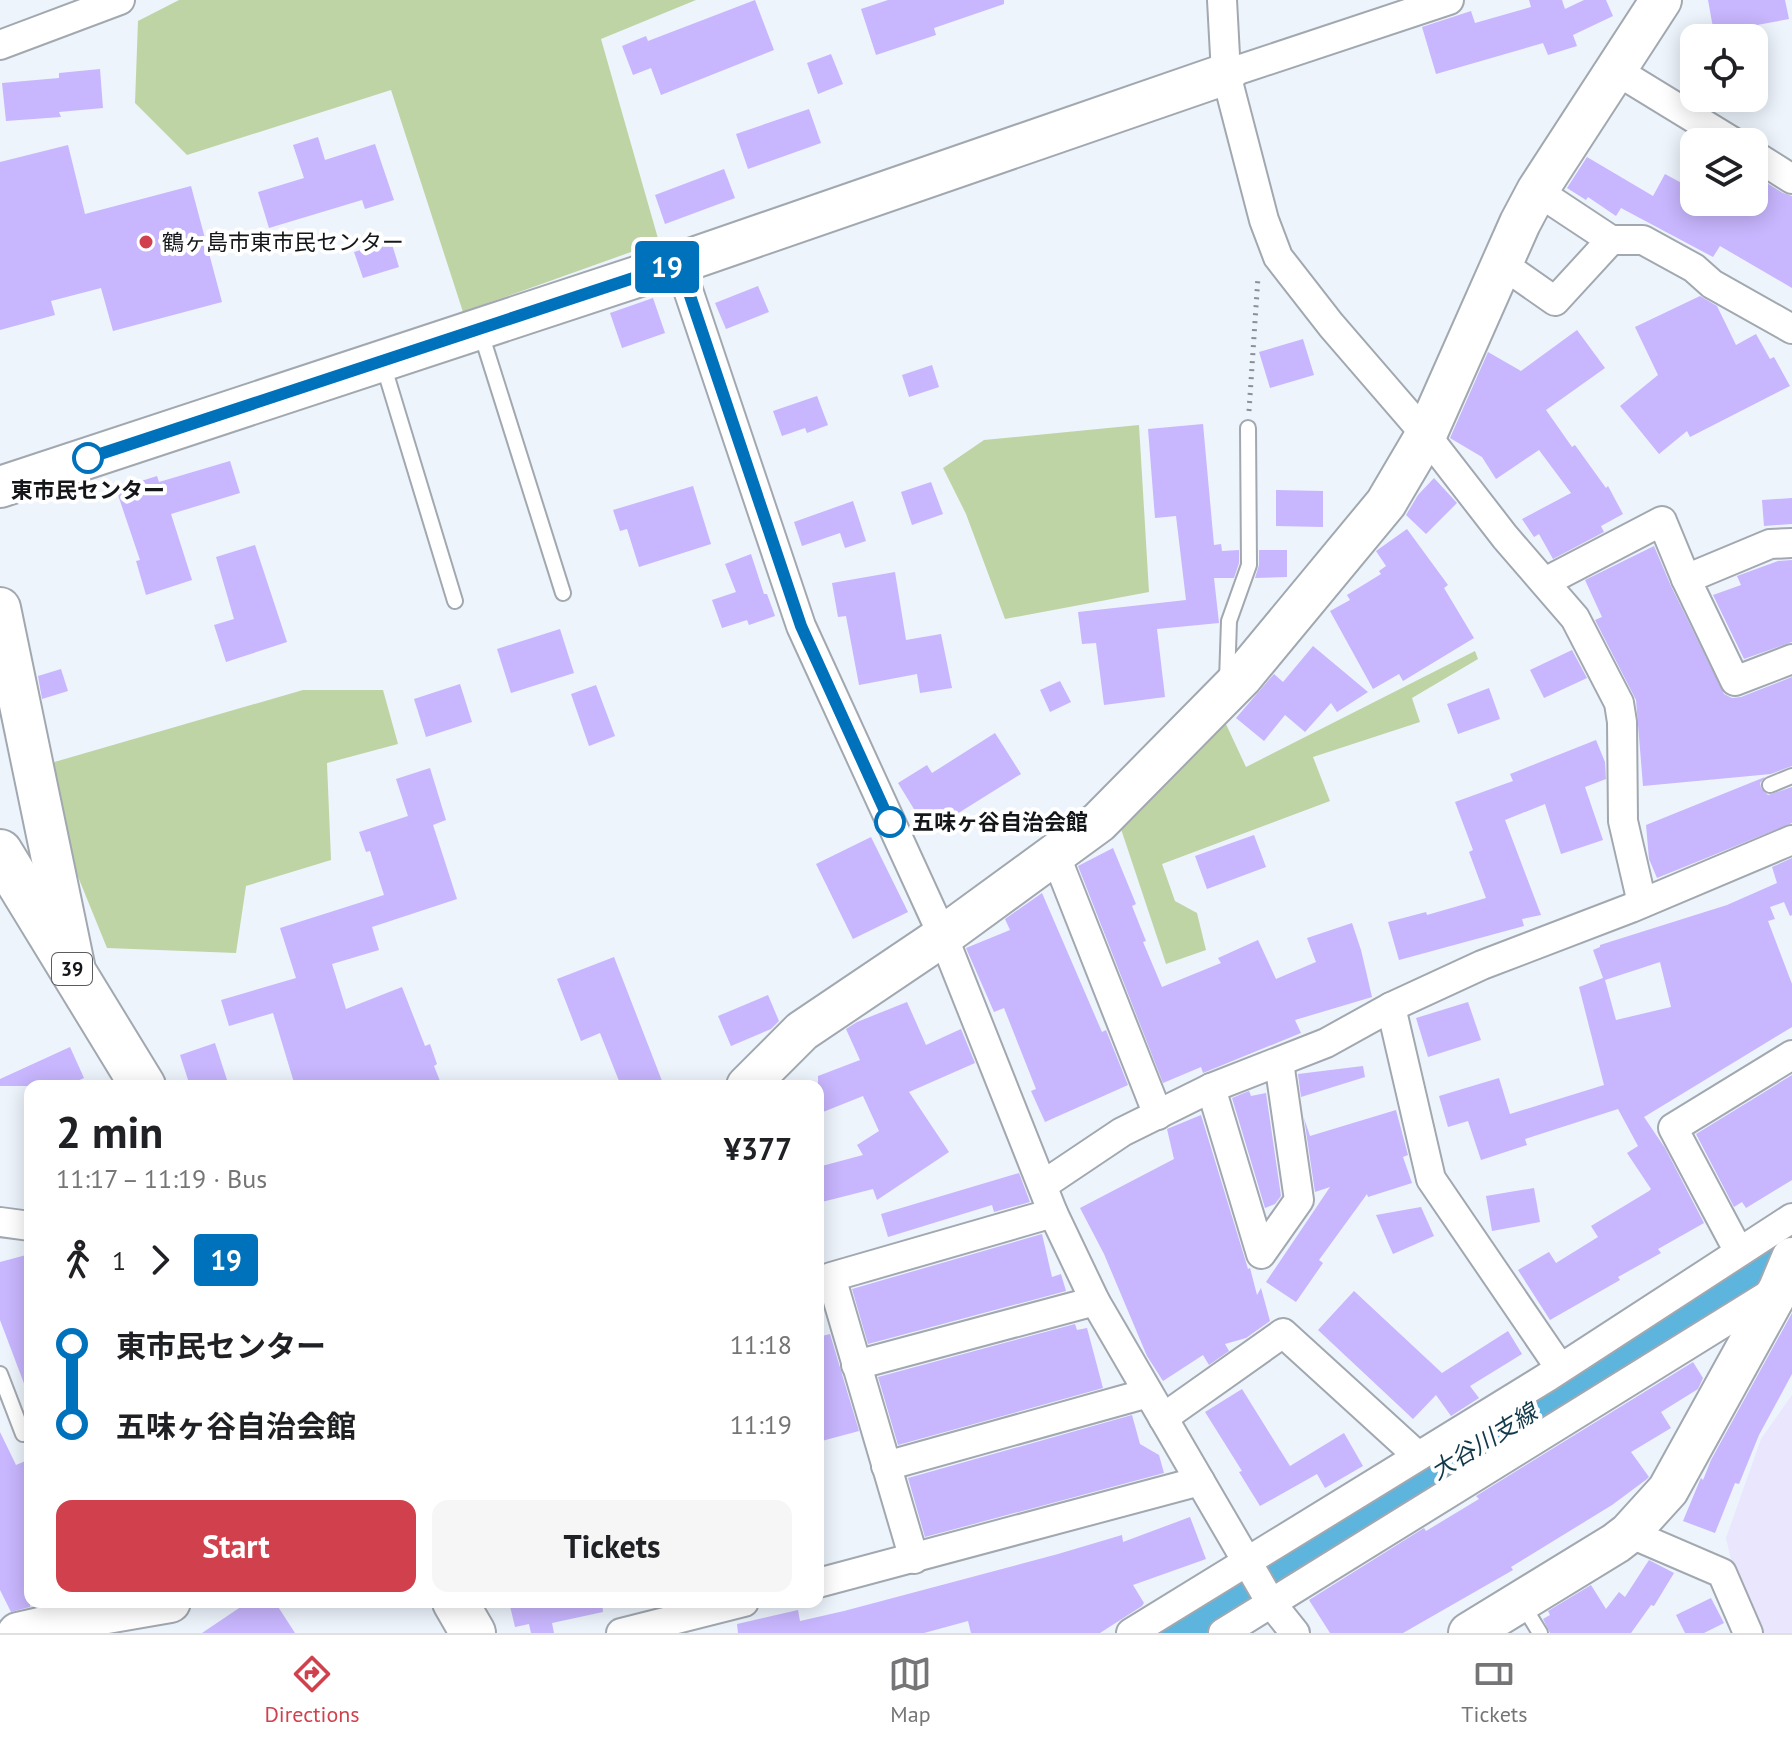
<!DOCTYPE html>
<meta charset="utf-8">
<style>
:root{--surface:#fff;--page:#f6f6f6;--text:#202124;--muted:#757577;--line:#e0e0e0;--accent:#d1414d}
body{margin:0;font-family:"PT Sans","Noto Sans JP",sans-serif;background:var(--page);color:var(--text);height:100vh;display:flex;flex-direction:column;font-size:30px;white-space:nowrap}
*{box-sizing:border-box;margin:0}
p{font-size:26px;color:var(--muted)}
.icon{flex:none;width:44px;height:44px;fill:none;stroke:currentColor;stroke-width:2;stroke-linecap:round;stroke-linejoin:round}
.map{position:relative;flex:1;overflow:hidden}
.drawer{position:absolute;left:24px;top:1080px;width:800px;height:528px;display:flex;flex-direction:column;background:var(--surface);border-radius:16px;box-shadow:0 4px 20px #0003}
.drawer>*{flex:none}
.badge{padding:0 16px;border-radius:6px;font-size:28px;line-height:52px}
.tools{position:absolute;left:1680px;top:24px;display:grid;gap:16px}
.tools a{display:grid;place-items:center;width:88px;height:88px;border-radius:16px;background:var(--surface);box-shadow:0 4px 20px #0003;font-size:40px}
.map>.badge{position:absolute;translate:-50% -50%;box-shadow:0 0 0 4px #fff}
.legs{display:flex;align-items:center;gap:12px;height:88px;padding:0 32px;font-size:26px}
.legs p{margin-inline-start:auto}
.head{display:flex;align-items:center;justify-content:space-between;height:136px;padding:0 32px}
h1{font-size:44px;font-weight:800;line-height:60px}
.primary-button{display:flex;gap:16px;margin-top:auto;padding:16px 32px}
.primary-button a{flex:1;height:92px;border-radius:16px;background:var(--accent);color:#fff;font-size:32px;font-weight:800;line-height:92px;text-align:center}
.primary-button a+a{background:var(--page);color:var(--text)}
ul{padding:0 32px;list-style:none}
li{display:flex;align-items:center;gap:28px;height:80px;font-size:30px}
li i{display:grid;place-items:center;width:12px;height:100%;margin:0 10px;background:currentColor}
li i::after{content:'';width:20px;height:20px;margin:-10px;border:6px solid;border-radius:50%;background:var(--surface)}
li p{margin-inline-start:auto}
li:first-child i{background:linear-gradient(#0000 50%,currentColor 0)}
li:last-child i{background:linear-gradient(currentColor 50%,#0000 0)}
.tab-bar{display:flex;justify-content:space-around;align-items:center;height:112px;border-top:2px solid var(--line);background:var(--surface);font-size:22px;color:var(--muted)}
.tab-bar a{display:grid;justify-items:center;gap:4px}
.tab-bar .on{color:var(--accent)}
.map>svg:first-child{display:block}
</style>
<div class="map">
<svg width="1792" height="1633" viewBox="0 0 1792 1633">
<rect width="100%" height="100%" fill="#edf4fc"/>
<path fill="#e9e6fd" d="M1792 1395V1633H1759L1738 1590 1726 1538 1761 1439Z"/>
<g fill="#bed4a5">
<path d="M179 0H696L601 39 659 242 463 312 391 90 187 155 135 103 138 21Z"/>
<path d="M1139 425 1149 592 1005 619 966 514 943 468 984 440Z"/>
<path d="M1475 651 1478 659 1412 698 1420 722 1313 757 1330 801 1162 864 1175 901 1197 913 1206 950 1166 964 1120 826 1225 722 1246 767Z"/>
<path d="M303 690H383L398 744 327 763 331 860 246 886 236 953 107 948 57 825 51 763Z"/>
</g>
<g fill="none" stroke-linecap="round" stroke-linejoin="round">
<path stroke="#5db4dc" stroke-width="50" d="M1177 1633 1792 1252"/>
</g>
<g fill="#c8b6fe" fill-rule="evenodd">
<path d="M755 0 774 50 661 95 651 68 633 75 622 46 646 36 648 41Z"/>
<path d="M888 0H1004V4L934 28 936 35 876 55 861 9Z"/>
<path d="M1529 0H1562L1565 9 1584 0H1606L1613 16 1573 35 1577 46 1548 55 1543 43 1436 74 1422 27 1471 11 1475 23 1531 7Z"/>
<path d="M1708 0H1785L1789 19 1714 33Z"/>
<path d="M831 54 843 84 818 94 807 63Z"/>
<path d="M100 69 103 108 59 112 61 117 6 121 2 83 59 78V73Z"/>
<path d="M809 109 821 143 748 169 736 134Z"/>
<path d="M318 137 325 160 375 144 394 200 365 209 362 200 269 228 258 192 304 178 293 145Z"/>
<path d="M68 145 85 214 191 186 222 302 113 331 101 288 51 301 55 315 0 330V162Z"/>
<path d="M1587 157 1653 196 1665 174 1689 187 1681 202H1754V175L1783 193 1792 196V288L1720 246 1713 257 1621 208 1616 216 1588 197 1586 200 1567 188Z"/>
<path d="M724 169 735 198 665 224 655 195Z"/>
<path d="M391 241 399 267 363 278 354 252Z"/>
<path d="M758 286 769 312 726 329 715 303Z"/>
<path d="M1700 296 1717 306 1736 345 1756 334 1770 359 1774 357 1790 386 1690 437 1687 431 1659 454 1620 406 1658 375 1635 327Z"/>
<path d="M653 298 665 333 622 348 610 313Z"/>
<path d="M1577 330 1605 368 1546 410 1572 447 1575 445 1606 488 1608 486 1623 514 1601 526 1604 532 1553 559 1539 534 1534 537 1522 519 1571 493 1539 450 1496 479 1482 457 1450 438 1488 352 1521 371Z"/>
<path d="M1303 339 1314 375 1270 388 1259 352Z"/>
<path d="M932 365 939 387 909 397 902 375Z"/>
<path d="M817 396 828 425 807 433 805 428 782 436 773 411Z"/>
<path d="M1203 424 1214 545 1221 544 1222 551 1239 550V563L1234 578H1214L1219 623 1157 629 1165 697 1104 705 1096 643 1082 644 1078 612 1186 600 1176 516 1155 518 1148 429Z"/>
<path d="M230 461 240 493 171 514 192 580 146 595 136 561 140 560 116 489 157 476 159 482Z"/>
<path d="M1434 478 1457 503 1426 534 1406 515 1418 495Z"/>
<path d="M931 482 943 514 912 525 901 492Z"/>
<path d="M693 486 711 544 639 567 627 529 620 531 613 510Z"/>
<path d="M1276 490 1323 491V527L1276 526Z"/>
<path d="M1792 498V524L1764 526 1762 500Z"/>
<path d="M853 501 866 541 845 548 840 533 802 546 794 522Z"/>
<path d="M1407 529 1448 585 1444 588 1474 638 1403 681 1399 674 1373 689 1330 611 1350 600 1347 595 1381 574 1379 571 1386 566 1376 551Z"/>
<path d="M255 545 287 642 226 662 214 625 234 619 216 557Z"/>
<path d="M1654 546 1671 586 1724 694 1732 698 1741 697 1792 677V766L1771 774 1643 786 1636 700 1595 620 1602 617 1585 580Z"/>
<path d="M1259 550H1287V577L1255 578 1259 565Z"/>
<path d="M751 554 764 594H767L775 616 749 625 747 620 722 628 712 600 736 592 725 564Z"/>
<path d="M1792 560V642L1744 659 1713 595 1741 585 1737 576 1778 561Z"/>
<path d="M895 572 906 640 941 634 952 688 920 693 917 674 859 685 846 616 838 617 832 583Z"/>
<path d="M560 629 574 673 511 693 497 649Z"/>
<path d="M1313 646 1368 692 1337 712 1331 703 1305 732 1285 715 1264 741 1236 718 1274 674 1283 682Z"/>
<path d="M1572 650 1587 678 1544 698 1530 670Z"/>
<path d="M61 669 68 691 42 699 38 676Z"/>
<path d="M1060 681 1071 702 1050 712 1040 690Z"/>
<path d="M460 684 472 722 426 737 414 699Z"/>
<path d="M596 685 615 736 589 746 571 694Z"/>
<path d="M1489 688 1500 719 1458 734 1447 704Z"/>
<path d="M995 733 1021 774 928 832 898 783 927 765 932 773Z"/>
<path d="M1596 740 1605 762 1606 779 1585 787 1603 840 1561 854 1545 804 1505 820 1541 915 1522 919 1524 926 1399 960 1388 922 1426 912 1427 915 1486 898 1469 852 1473 850 1455 802 1513 781 1510 774Z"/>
<path d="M430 768 446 820 433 825 457 899 372 927 379 950 332 964 346 1009 402 987 425 1046 430 1044 437 1064 434 1066 442 1086H295L273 1013 229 1026 221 1000 296 978 280 928 384 895 370 851 366 852 359 832 408 816 396 779Z"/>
<path d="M1765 777 1760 783 1761 788 1768 795 1792 787V823L1657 878 1649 859 1646 825Z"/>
<path d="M1254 835 1266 867 1207 889 1195 856Z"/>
<path d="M871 837 908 912 853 939 816 864Z"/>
<path d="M1113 848 1136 904 1132 906 1146 941 1143 942 1162 987 1221 963 1218 958 1258 940 1276 979 1316 962 1307 938 1352 923 1361 950 1372 997 1295 1020 1301 1033 1203 1073 1201 1067 1163 1083 1078 866Z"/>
<path d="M1792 858V915L1790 916 1784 902 1770 907 1775 919 1768 921 1792 984V1027L1644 1117 1665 1148 1704 1223 1658 1249 1661 1253 1618 1277 1620 1280 1550 1320 1518 1270 1549 1252 1556 1263 1598 1237 1591 1226 1649 1191 1651 1189 1627 1153 1638 1146 1618 1109 1525 1139 1527 1145 1481 1160 1468 1121 1448 1127 1439 1096 1499 1078 1510 1114 1604 1085 1579 987 1603 978 1593 950 1600 947V945L1727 905 1777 883 1772 867ZM1660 962 1671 1007 1616 1020 1605 980Z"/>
<path d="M1042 893 1102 1032 1106 1030 1128 1085 1045 1122 1031 1091 1036 1089 1004 1008 994 1012 966 948 1010 930 1005 919Z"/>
<path d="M614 957 664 1086H621L600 1033 581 1041 557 979Z"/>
<path d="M768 995 779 1021 771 1029 731 1046 718 1016Z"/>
<path d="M907 1002 926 1045 961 1029 975 1063 909 1092 949 1152 877 1200 873 1189 818 1203V1167L863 1155 857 1145 879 1131 863 1096 818 1114V1076L860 1060 846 1029 857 1022Z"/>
<path d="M1468 1002 1481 1040 1428 1057 1416 1018Z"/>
<path d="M215 1043 229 1086H190L180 1055Z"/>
<path d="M70 1047 84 1078 66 1086H0V1079Z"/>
<path d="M1363 1066 1365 1077 1301 1097 1298 1074Z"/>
<path d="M1792 1075V1180L1746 1208 1742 1202 1734 1207 1696 1134Z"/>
<path d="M1249 1091 1251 1096 1266 1093 1281 1196 1275 1204 1265 1208 1232 1098Z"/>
<path d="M1396 1110 1408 1155 1403 1157 1412 1183 1368 1197 1367 1194 1319 1260 1323 1263 1296 1302 1266 1282 1330 1187 1315 1192 1304 1118 1310 1136Z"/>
<path d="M1201 1115 1245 1259 1248 1269 1250 1268 1257 1295 1261 1288 1270 1321 1246 1338 1225 1344 1229 1351 1209 1365 1203 1355 1163 1381 1147 1356 1104 1254 1080 1208 1174 1159 1167 1129Z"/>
<path d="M1019 1173 1030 1202 994 1212 992 1205 888 1237 881 1214Z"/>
<path d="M1534 1188 1540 1222 1492 1231 1486 1196Z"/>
<path d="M1421 1207 1434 1236 1393 1254 1376 1215Z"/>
<path d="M1042 1234 1052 1277 1061 1274 1066 1291 868 1344 852 1289Z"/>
<path d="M30 1254V1394H28L0 1320V1262Z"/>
<path d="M1354 1291 1442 1373 1508 1331 1522 1354 1470 1386 1479 1398 1451 1416 1436 1395 1413 1419 1318 1330Z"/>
<path d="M1792 1313V1374L1759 1435 1739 1484 1735 1483 1715 1533 1683 1521 1700 1480 1701 1478 1703 1480 1711 1460Z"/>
<path d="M1075 1324 1077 1330 1087 1328 1103 1388 898 1445 878 1377Z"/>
<path d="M830 1334 859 1431 818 1442V1337Z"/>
<path d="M1693 1362 1703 1378 1698 1389 1661 1412 1671 1428 1631 1452 1649 1477 1647 1479 1612 1505 1511 1567 1513 1570 1403 1633H1330L1309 1600 1424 1528 1426 1531 1479 1499 1476 1496Z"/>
<path d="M1242 1389 1290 1466 1344 1433 1363 1466 1325 1488 1317 1474 1260 1506 1239 1472 1242 1471 1205 1412Z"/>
<path d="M1132 1415 1140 1444 1159 1455 1164 1473 925 1537 908 1478Z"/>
<path d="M0 1432 16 1465 30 1459V1607L11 1612 0 1590Z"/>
<path d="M1190 1517 1206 1559 1133 1585 1144 1603 1142 1606 1100 1633H971L968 1621 924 1633H738L737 1624 798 1610 800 1621 844 1611 1058 1554 1122 1535 1123 1542Z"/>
<path d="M1649 1560 1674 1573 1654 1606 1651 1605 1631 1633H1550L1543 1619 1550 1615 1548 1611 1591 1585 1606 1609 1619 1592 1625 1597Z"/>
<path d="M1711 1598 1724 1623 1704 1633H1685L1676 1615Z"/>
<path d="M248 1602H275L295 1633H202Z"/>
<path d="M509 1602H602L603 1612 552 1623 554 1633H531L529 1624 515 1627Z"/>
</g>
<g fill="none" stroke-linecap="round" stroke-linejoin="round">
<g stroke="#a2a8b0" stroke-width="18">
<g id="lane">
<path d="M480 330 563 593"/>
<path d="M383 364 455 601"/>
<path d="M1227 680 1229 621 1249 565 1248 428"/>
<path d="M1770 785 1792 776"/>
<path d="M0 1374 23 1434"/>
<path d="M1521 1602 1540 1633"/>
</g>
</g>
<g stroke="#a2a8b0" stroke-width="32">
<g id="street">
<path d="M1222 0 1226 74 1264 220 1278 257 1331 325 1426 435 1505 537 1575 618 1619 703 1622 722 1623 821 1642 903"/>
<path d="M0 45 120 0"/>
<path d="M1617 71 1733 142"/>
<path d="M1226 74 1449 0"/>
<path d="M1754 155 1792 179"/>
<path d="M1537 191 1611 240H1643L1694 268 1712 284 1792 329"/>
<path d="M679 263 801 626 943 936 1053 1213 1095 1301 1246 1560 1271 1603 1295 1633"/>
<path d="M1502 264 1555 301 1611 240"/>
<path d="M1792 543 1770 544 1686 579 1735 681 1792 659"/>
<path d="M1545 582 1662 521 1686 579"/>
<path d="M1055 854 1158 1115"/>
<path d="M1391 1007 1431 1179 1560 1368"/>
<path d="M1211 1088 1261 1254 1299 1200 1279 1062"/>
<path d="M1043 1185 1122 1132 1211 1088 1326 1043 1391 1007 1482 965 1631 908 1792 840"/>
<path d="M0 1222 30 1226"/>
<path d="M1739 1252 1673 1128 1792 1055"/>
<path d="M856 1365 1095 1301"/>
<path d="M1163 1418 1283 1333 1418 1456"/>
<path d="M886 1466 1148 1393"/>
<path d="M1629 1533 1722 1573 1748 1633"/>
<path d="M914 1559 831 1277 1053 1213"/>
<path d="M818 1583 1200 1481"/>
<path d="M621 1633 744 1602"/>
<path d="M1131 1633 1549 1376 1792 1218"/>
<path d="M1223 1633 1778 1289"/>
</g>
</g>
<g stroke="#a2a8b0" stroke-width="44">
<g id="secondary">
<path d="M0 487 679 263 1226 74"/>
<path d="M0 608 74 965"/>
<path d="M747 1086 802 1031 943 936 1099 822 1242 677 1386 503 1426 435 1520 223 1537 191 1661 0"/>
<path d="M18 1633 101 1614 170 1602"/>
<path d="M1469 1633 1616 1543 1629 1533 1668 1490 1779 1289 1792 1258"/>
</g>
</g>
<g stroke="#a2a8b0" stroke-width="48">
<g id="primary">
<path d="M0 852 143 1086"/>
<path d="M455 1602 473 1633"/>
</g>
</g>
<path stroke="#8b9096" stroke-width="5" stroke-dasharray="2 6" stroke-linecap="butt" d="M1249 411 1258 277"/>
<use href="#lane" stroke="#fff" stroke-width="14"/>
<use href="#street" stroke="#fff" stroke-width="28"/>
<use href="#secondary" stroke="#fff" stroke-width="40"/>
<use href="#primary" stroke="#fff" stroke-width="44"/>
</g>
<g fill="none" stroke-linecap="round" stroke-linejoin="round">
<g stroke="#fff" stroke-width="18">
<path id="line-1" d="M88 458 679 263 801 626 890 822"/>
</g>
<use href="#line-1" stroke="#0072bc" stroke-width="12"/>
</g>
<circle fill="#d1414d" stroke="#fff" stroke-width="3" cx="146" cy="242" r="8"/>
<g fill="#fff" stroke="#0072bc" stroke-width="4">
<circle cx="88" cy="458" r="14"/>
<circle cx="890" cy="822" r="14"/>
</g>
<g text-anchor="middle" stroke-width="8" stroke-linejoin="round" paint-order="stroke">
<rect fill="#fff" stroke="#5a5c5e" stroke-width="2" x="52" y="953" width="40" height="32" rx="6"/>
<g font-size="20" font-weight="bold" fill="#141619">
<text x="72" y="976">39</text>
</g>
<g font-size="22" fill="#141619" stroke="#fff" text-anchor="start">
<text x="162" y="250">鶴ヶ島市東市民センター</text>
</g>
<g font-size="22" font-weight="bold" fill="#141619" stroke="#fff">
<text x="88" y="498">東市民センター</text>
<text x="912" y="830" text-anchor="start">五味ヶ谷自治会館</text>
</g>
<g font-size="24" font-style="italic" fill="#12394a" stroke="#fff">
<text transform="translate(1484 1442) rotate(-32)" y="8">大谷川支線</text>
</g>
</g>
</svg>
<div class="tools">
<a><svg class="icon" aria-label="locate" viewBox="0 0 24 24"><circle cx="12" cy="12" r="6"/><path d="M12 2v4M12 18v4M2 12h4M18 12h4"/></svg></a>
<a><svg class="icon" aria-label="layers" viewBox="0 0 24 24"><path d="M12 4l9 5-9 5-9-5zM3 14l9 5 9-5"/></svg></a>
</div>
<b class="badge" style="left:667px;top:267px;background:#0072bc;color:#fff">19</b>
<section class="drawer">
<div class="head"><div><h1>2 min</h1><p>11:17 – 11:19 · Bus</p></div><b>¥377</b></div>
<div class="legs"><svg class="icon" aria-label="walk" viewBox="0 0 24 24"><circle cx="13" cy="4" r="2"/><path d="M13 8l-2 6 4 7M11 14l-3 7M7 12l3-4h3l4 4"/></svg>1<svg class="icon" aria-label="forward" viewBox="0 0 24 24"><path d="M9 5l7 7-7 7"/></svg><b class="badge" style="background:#0072bc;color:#fff">19</b></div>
<ul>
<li><i style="color:#0072bc"></i><b>東市民センター</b><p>11:18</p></li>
<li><i style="color:#0072bc"></i><b>五味ヶ谷自治会館</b><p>11:19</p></li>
</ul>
<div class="primary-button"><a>Start</a><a>Tickets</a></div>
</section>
</div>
<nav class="tab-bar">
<a class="on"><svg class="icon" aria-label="directions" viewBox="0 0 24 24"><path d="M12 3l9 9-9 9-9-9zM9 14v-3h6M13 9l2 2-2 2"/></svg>Directions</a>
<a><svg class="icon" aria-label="map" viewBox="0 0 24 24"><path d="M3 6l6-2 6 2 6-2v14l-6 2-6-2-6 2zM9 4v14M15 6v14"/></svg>Map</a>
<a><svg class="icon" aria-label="tickets" viewBox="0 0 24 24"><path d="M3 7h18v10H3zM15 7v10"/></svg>Tickets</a>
</nav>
